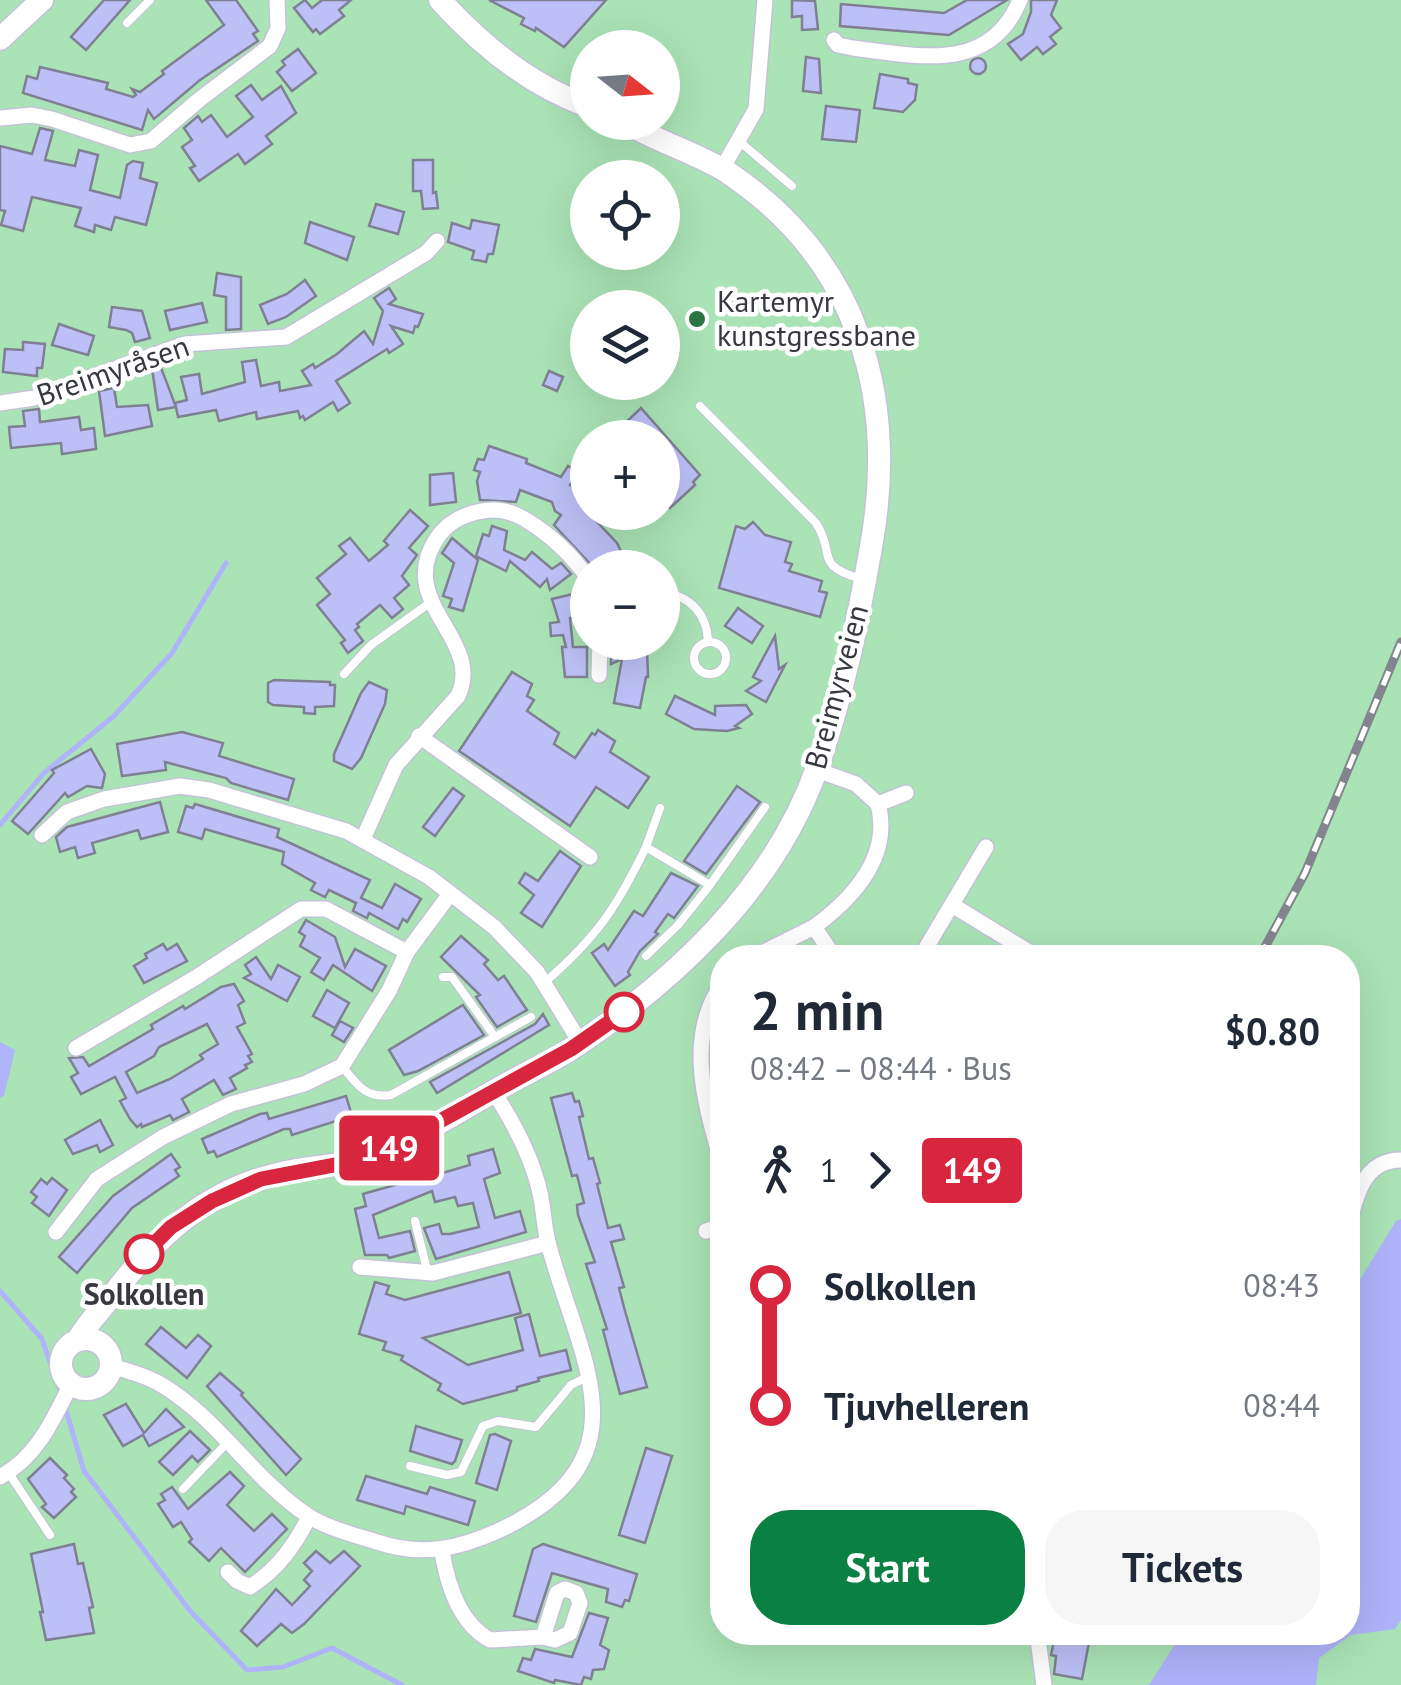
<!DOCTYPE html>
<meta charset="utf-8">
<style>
:root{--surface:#fff;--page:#f6f6f7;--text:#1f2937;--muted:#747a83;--accent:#0b8043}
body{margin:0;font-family:"PT Sans",sans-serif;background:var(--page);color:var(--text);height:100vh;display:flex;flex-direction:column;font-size:38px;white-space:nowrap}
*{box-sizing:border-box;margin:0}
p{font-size:32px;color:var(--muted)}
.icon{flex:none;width:55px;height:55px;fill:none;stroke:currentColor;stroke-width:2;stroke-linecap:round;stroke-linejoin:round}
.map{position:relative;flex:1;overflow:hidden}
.details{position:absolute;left:710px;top:945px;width:650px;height:700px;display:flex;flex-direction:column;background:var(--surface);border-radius:40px;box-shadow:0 10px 40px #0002}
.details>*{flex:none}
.badge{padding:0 20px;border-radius:8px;font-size:35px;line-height:65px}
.needle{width:65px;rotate:107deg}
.buttons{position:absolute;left:570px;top:30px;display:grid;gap:20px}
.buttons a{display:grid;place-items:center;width:110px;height:110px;border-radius:50%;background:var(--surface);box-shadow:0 10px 40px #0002;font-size:50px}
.map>.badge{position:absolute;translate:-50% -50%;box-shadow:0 0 0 5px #fff}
.legs{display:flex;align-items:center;gap:15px;height:110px;padding:0 40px;font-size:32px}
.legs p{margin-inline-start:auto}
.summary{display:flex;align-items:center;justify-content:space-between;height:170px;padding:0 40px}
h1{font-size:55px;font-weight:700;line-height:75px}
.action{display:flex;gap:20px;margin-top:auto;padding:20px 40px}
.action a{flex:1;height:115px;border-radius:40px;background:var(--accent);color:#fff;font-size:40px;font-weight:700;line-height:115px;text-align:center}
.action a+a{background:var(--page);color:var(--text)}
ul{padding:0 40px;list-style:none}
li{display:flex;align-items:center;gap:35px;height:120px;font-size:38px}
li i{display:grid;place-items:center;width:15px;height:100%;margin:0 12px;background:currentColor}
li i::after{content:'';width:25px;height:25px;margin:-12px;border:8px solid;border-radius:50%;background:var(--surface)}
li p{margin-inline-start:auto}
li:first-child i{background:linear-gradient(#0000 50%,currentColor 0)}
li:last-child i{background:linear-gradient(currentColor 50%,#0000 0)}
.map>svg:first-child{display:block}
</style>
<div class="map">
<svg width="1401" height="1685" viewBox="0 0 1401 1685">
<rect width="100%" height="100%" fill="#edefff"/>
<path fill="#aae3b6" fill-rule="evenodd" d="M0 0H1401V1685H0ZM588 48H662V122H588ZM588 178H662V252H588ZM588 308H662V382H588ZM588 438H662V512H588ZM588 568H662V642H588ZM722 958H1348V1632H722Z"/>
<g fill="#afb3fa">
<path d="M0 1042 15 1050 4 1096 0 1098Z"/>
<path d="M1401 1219V1620L1395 1629 1351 1635 1319 1658 1316 1685H1149L1182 1633 1348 1632V1299L1396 1221Z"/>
</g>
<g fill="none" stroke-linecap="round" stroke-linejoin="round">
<g stroke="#afb3fa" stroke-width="5">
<path d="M0 825 44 773 114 716 172 653 226 563"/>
<path d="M0 1291 42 1339 61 1394"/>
<path d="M64 1404 84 1471 191 1612 247 1670 283 1667 332 1648 402 1685"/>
</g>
</g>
<g fill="#bcc0f6" stroke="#7f8093" stroke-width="2.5" fill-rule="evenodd">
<path d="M104 0H130L86 50 71 37Z"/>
<path d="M206 0H236L258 31 253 34 258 41 200 80 154 119 148 110 142 130 23 93 27 76 37 79 40 67 108 83 106 89 133 97 136 95 132 89 140 92 164 74 162 71 224 25Z"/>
<path d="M305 0 312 8 322 0H351L339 10 344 16 320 34 316 29 313 32 294 8Z"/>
<path d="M489 0H606L564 47 536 28 535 31 521 24 524 18Z"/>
<path d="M792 0 815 1 818 29 802 30V16L792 17Z"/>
<path d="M967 0H1007L949 35 840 26 841 4 944 13Z"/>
<path d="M1031 0H1057L1051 15 1061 28 1050 37 1056 44 1043 54 1037 47 1021 60 1008 44 1023 34 1031 12Z"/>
<path d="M298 49 316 73 292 91 277 72 285 65 282 61Z"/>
<path d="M806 57 819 59 821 93 803 91Z"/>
<circle cx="978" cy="66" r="8"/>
<path d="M880 74 908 79V83L917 85 915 100 903 112 874 108Z"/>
<path d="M251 85 262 100 281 86 296 113 266 136 272 144 245 164 238 154 199 181 190 168 195 166 182 147 192 140 184 128 198 116 202 122 211 115 227 137 253 117 236 96Z"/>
<path d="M826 106 860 110 856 142 822 139Z"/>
<path d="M40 128 53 131 45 160 75 166 79 150 98 155 90 190 120 198 127 165 133 161 143 163 140 178 157 183 146 225 115 217 111 230 95 225 94 232 75 226 81 208 32 197 23 231 1 225 5 211 0 210V146L32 154Z"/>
<path d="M413 160H433V193L436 192 438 208 423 209 421 191H413Z"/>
<path d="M376 204 404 212 398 234 369 226Z"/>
<path d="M472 220 499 225 493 254H488L486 262 472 259 474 251 448 242 452 223 470 229Z"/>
<path d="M310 222 354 237 347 260 305 243Z"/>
<path d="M217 273 241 277V329L226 330V297L214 295Z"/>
<path d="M305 280 316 296 286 317 268 324 260 305 287 294Z"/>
<path d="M389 288 396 299 389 304 423 314 418 327 415 326 413 333 391 326 403 344 389 353 387 349 336 381 350 403 338 411 333 402 305 420 303 416 300 418 298 411 257 419 256 412 219 421 216 410 178 417 176 407 158 410 152 368 160 365 176 407 175 403 187 400 181 377 199 374 202 394 245 382 242 362 256 360 261 386 279 382 280 391 311 385 302 371 313 364 315 368 337 354 364 331 373 344 383 311 374 298Z"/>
<path d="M202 303 207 322 170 330 165 311Z"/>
<path d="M112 307 142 311 150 338 135 342 132 333 126 330 109 327Z"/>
<path d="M59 324 94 336 88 355 52 345Z"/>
<path d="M23 342 45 344 42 368H37V376L3 372 5 349 23 350Z"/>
<path d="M549 371 563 377 557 391 543 385Z"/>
<path d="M114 388 117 407 148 405 152 426 105 436 99 391Z"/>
<path d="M641 408 700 475 693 482 695 485 670 508 662 500V438H622L617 431Z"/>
<path d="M39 409 40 422 79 417 81 430 94 428 96 449 62 454 61 443 11 448 9 427 25 426 23 411Z"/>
<path d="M489 446 527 459 526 463 561 477 568 466 578 472 570 485 586 495 581 505 617 543 629 568H594L554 525 561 515 555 511 552 502 520 490 516 502 480 500 477 481 480 472 474 470 478 459 484 460Z"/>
<path d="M453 473 456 502 430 505V475Z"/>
<path d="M410 510 428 526 409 548 417 555 402 576 409 585 394 598 403 609 392 618 380 605 357 624 359 627 355 630 363 641 348 653 341 643 345 640 317 605 330 594 317 578 346 554 339 546 350 538 369 561 388 545 384 541 388 536Z"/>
<path d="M753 522 765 535 791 542 785 562 792 564 789 571 822 581 819 591 827 593 820 617 719 588 736 526 745 529Z"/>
<path d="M492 526 507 531 504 550 525 560 532 552 552 569 561 563 571 574 550 590 547 579 540 587 510 561 506 571 476 556 483 534 489 536Z"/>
<path d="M452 538 478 560 463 611 449 607 452 599 443 596 454 563 442 553Z"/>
<path d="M577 593 582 609 578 610 579 616 570 618 573 647H587V677H565L562 647H566L563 635 551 636 550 623 559 622 552 599Z"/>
<path d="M738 608 763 626 752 643 725 626Z"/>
<path d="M775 636 779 669 785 665 766 702 746 691 761 681 753 677Z"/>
<path d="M616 642H642L647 649 648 677H646L640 708 614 703 622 659 611 664V649L617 646Z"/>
<path d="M512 672 532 684 527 696 534 700 527 711 559 733 554 744 575 758 592 733 595 735 598 730 615 741 610 752 649 777 628 808 596 787 570 826 459 751Z"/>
<path d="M274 680 330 682V685H335L334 706 315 707V714L304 713V707L273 705 268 702V683Z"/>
<path d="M369 682 387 690 385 704 361 758 352 769 334 761V754L361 693Z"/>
<path d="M675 696 715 715V706L746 705 752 714 735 726 739 728 727 731 694 729 666 714Z"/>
<path d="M182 732 223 743 219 756 294 779 288 800 231 783 226 778 165 762 166 770 122 776 117 744Z"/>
<path d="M91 749 105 774 102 788 87 786 68 797 65 793 28 834 12 821 54 773 52 770Z"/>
<path d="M737 786 760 802 706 874 684 861Z"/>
<path d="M453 788 464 796 435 836 423 827Z"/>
<path d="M160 802 168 832 141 839 138 830 92 843 95 853 78 858 75 847 60 852 56 837 67 827Z"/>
<path d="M195 804 279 829 277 837 370 880 361 898 382 908 395 884 421 899 407 922 403 919 398 929 369 913 367 918 353 911 356 903 329 890 325 897 311 890 315 883 282 864 284 852 205 829 202 839 178 832 186 806 193 808Z"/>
<path d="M560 851 581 866 542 927 521 913 534 895 519 883 525 873 538 881Z"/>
<path d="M671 873 698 886 674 918 668 914 655 932 658 934 640 951 628 972 630 975 615 986 592 953 604 944 608 950 634 911 643 916Z"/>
<path d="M306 920 335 937 345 967 355 949 386 966 372 991 333 965 324 980 311 972 320 958 300 946 305 936 299 932Z"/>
<path d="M461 936 488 960 484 964 498 980 504 976 527 1010 497 1027 476 997 480 995 441 957Z"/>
<path d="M163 944 167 950 177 944 187 961 144 983 134 966 147 958 145 954Z"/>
<path d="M256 957 271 979 278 965 300 977 287 1001 244 978 251 974 245 965Z"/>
<path d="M234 984 244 1001 238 1005 245 1023 237 1027 252 1054 248 1056 252 1062 245 1065 247 1068 230 1078 236 1089 223 1095 214 1080 182 1099 189 1112 173 1120 170 1115 142 1127 141 1124 137 1127 130 1119 120 1101 126 1098 115 1077 81 1094 71 1077 78 1073 69 1058 83 1057 89 1066 153 1029 151 1025 183 1006 185 1009 221 987ZM207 1024 218 1044 200 1055 203 1059 170 1079 137 1093 126 1072 154 1056 159 1047Z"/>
<path d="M327 990 349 1003 335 1028 313 1016Z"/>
<path d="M463 1005 484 1035 418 1071 404 1075 389 1050Z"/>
<path d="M543 1014 549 1025 437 1093 430 1082 535 1024Z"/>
<path d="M340 1021 353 1028 344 1042 332 1035Z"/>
<path d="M572 1093 575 1102 579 1101 583 1116 579 1117 589 1159 593 1158 600 1183 597 1184 608 1228 620 1225 624 1239 611 1242 624 1287 619 1288 625 1311 647 1387 620 1394 603 1330 607 1329 586 1264 595 1262 578 1215 577 1205 584 1203 577 1175 572 1176 551 1098Z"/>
<path d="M346 1096 352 1116 292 1135 290 1129H284L217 1157 214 1151 208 1153 202 1139 260 1114 267 1113 269 1119Z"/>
<path d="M100 1120 113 1145 100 1152 97 1145 73 1154 65 1140Z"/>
<path d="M493 1149 500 1173 484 1179 495 1218 520 1211 526 1232 436 1259 424 1228 439 1224 442 1234H450L479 1227 473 1203 458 1206 455 1197 435 1202 432 1191 373 1215 379 1238 410 1231 415 1251 389 1258 387 1255H365L355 1209 366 1206 363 1194 406 1182 405 1179 418 1175 422 1179 470 1165 468 1156Z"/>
<path d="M171 1154 180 1167 175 1170 179 1176 132 1208 77 1273 59 1257 113 1196Z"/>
<path d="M52 1178 67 1190 49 1216 32 1203 37 1197 31 1192 41 1179 47 1184Z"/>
<path d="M509 1272 521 1313 423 1338 468 1365 523 1350 515 1318 529 1314 540 1356 566 1350 571 1370 538 1378 539 1381 517 1387V1390L463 1404 438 1390 441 1384 401 1360 403 1356 383 1350 386 1342 359 1334 375 1282 389 1286 386 1294 405 1300Z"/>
<path d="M161 1327 186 1348 198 1335 211 1346 187 1378 146 1344Z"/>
<path d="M220 1373 243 1393 241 1395 301 1459 286 1475 207 1386Z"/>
<path d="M126 1404 144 1433 166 1409 184 1427 149 1446 143 1435 123 1446 104 1415Z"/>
<path d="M416 1426 462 1440 455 1461 452 1464 410 1451Z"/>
<path d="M190 1431 210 1450 198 1462 192 1456 173 1475 159 1462Z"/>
<path d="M495 1434 511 1441 497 1490 476 1483 490 1435Z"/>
<path d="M646 1448 672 1456 645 1543 619 1535Z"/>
<path d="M50 1458 67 1475 64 1478 74 1489 71 1492 76 1497 54 1518 42 1507 46 1504 28 1479Z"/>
<path d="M230 1472 244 1486 227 1505 254 1531 272 1514 287 1529 245 1572 221 1548 209 1561 189 1542 192 1539 181 1522 173 1527 158 1504 165 1500 161 1494 172 1487 188 1509Z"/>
<path d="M366 1476 427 1494 430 1487 475 1501 468 1525 406 1506 404 1514 357 1500Z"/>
<path d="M74 1544 78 1564 83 1563 93 1607 89 1608 94 1633 46 1640 40 1612H43L31 1554Z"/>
<path d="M543 1544 637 1574 629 1601 625 1600 622 1607 606 1602 608 1589 552 1573 536 1622 514 1616 533 1549Z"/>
<path d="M316 1551 330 1563 344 1551 360 1566 304 1624 292 1633 281 1624 257 1646 241 1631 276 1589 292 1605 310 1586 304 1580 312 1571 304 1563Z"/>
<path d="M589 1613 608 1618 600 1645 609 1650 604 1669 593 1670 591 1679 584 1677 581 1685 555 1680 554 1683 518 1671 523 1658 531 1660 535 1649 572 1657Z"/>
<path d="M1056 1632 1090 1637 1082 1679 1054 1674 1056 1656 1051 1655Z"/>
</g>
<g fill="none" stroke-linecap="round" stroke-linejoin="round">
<g stroke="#c2c3d7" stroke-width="10">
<g id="lane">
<path d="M127 23 150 0"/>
<path d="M740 142 792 186"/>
<path d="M700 406 816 523C837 555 812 564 861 579"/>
<path d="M662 592C691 596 707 614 708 642"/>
<circle cx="710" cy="658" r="16"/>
<path d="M344 674 371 645 431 602"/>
<path d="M646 847 660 808"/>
<path d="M710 885 765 807"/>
<path d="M443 977H452L495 1037"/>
<path d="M544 983C596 938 616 909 646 847L710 885 678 925 646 956"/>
<path d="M342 1066C357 1084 365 1099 391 1095L531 1017"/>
<path d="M415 1221 428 1274"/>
<path d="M410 1466 447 1475 461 1472 483 1426 498 1421 536 1427 571 1385 587 1377"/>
<path d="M8 1472 50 1535"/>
<path d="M183 1489 227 1443"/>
</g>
</g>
<g stroke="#c2c3d7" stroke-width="18">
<g id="street">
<path d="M834 40 838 45 853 48C918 56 990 74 1020 0"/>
<path d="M0 118 32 115 52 119 130 145 151 141 200 99 270 46 278 28 277 0"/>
<path d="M722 169 756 109 765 0"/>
<path d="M0 403 34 398 185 344 286 337 426 253 437 241"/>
<path d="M599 675 600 642"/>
<path d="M419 736 590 857"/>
<path d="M817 770 856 784 878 804 906 793"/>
<path d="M42 835 67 812 104 799 180 786 209 790 346 831 429 877 494 927 537 972 580 1042"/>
<path d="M363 839 396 765 458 696C485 639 394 603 437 538 447 523 464 514 482 511 498 508 512 511 526 520 551 535 571 554 588 578"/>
<path d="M952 905 1039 958"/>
<path d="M752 958 814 927"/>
<path d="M835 958 814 927C852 899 892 857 878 804"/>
<path d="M920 958 986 847"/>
<path d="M722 984C684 1039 706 1106 722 1164"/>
<path d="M76 1048 195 978 301 909H326L407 952"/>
<path d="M1348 1227C1356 1197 1363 1160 1401 1160"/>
<path d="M706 1231 722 1226"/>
<path d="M56 1232 97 1179 163 1137 231 1104 304 1084 342 1066 389 991 407 952 450 894"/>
<path d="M360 1267 433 1273 548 1243"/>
<path d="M111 1366C128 1371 145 1375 160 1384 217 1417 252 1478 307 1515 326 1528 355 1535 377 1542 422 1557 459 1549 500 1530 650 1459 580 1362 549 1246 544 1229 544 1211 540 1193 532 1156 514 1123 493 1091"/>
<path d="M0 1477C37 1457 53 1420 71 1384"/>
<path d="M442 1551C447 1583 459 1623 490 1640L543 1637 555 1640 570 1633 580 1603 576 1593 565 1589 557 1593 543 1637"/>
<path d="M228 1572 237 1581 250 1587C278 1569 295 1545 309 1517"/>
<path d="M1037 1632 1044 1685"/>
</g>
</g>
<g stroke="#c2c3d7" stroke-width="25">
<g id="secondary">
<path d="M440 0C480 44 531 86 588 106"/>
<path d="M0 39 42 0"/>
<circle cx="86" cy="1364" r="25"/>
<path d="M78 1340C88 1322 103 1308 115 1292 159 1234 208 1189 282 1173 314 1166 345 1166 376 1154 424 1135 468 1105 514 1080 532 1070 551 1062 568 1051 673 983 774 889 817 768 843 696 858 621 871 547 898 397 859 260 727 172 695 152 657 142 625 122"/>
</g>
</g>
<use href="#lane" stroke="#fff" stroke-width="8"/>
<use href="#street" stroke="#fff" stroke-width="15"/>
<use href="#secondary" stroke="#fff" stroke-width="22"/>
<g stroke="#83848f" stroke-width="9">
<path id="rail" d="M1259 958 1305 873 1401 642"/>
</g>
<use href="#rail" stroke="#fff" stroke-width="5" stroke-dasharray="15" stroke-linecap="butt"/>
</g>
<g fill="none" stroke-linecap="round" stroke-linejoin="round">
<g stroke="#fff" stroke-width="22">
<path id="line-1" d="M144 1254 171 1227 212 1201 261 1179 350 1162 400 1143 571 1049 624 1012"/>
</g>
<use href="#line-1" stroke="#d7263d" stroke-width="15"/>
</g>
<circle fill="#2d7644" stroke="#fff" stroke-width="4" cx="697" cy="319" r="10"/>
<g fill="#fff" stroke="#d7263d" stroke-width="5">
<circle cx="624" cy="1012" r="18"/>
<circle cx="144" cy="1254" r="18"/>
</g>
<g text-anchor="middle" stroke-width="9" stroke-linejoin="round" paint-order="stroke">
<g font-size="30" fill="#383840" stroke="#fff" text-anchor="start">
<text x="717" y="312">Kartemyr<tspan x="717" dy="34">kunstgressbane</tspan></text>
</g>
<g font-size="30" fill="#383840" stroke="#fff">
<text transform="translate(113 371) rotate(-19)" y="10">Breimyråsen</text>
<text transform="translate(837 687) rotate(-75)" y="10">Breimyrveien</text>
</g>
<g font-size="30" font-weight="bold" fill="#383840" stroke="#fff">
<text x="144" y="1305">Solkollen</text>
</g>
</g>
</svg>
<div class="buttons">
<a><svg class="needle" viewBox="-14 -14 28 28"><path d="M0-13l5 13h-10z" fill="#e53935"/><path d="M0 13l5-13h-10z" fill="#747a83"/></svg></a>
<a><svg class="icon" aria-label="locate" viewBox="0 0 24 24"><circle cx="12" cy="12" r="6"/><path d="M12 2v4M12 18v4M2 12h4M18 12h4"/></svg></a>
<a><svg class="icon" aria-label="layers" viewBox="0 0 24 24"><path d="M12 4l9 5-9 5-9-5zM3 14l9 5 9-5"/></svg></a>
<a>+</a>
<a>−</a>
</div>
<b class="badge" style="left:389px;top:1148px;background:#d7263d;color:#fff">149</b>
<section class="details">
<div class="summary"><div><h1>2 min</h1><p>08:42 – 08:44 · Bus</p></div><b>$0.80</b></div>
<div class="legs"><svg class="icon" aria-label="walk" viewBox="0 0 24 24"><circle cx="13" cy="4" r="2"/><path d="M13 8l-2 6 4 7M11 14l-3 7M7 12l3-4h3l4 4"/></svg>1<svg class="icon" aria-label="forward" viewBox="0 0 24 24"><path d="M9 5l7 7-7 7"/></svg><b class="badge" style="background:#d7263d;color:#fff">149</b></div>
<ul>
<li><i style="color:#d7263d"></i><b>Solkollen</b><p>08:43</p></li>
<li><i style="color:#d7263d"></i><b>Tjuvhelleren</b><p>08:44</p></li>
</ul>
<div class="action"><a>Start</a><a>Tickets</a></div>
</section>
</div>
